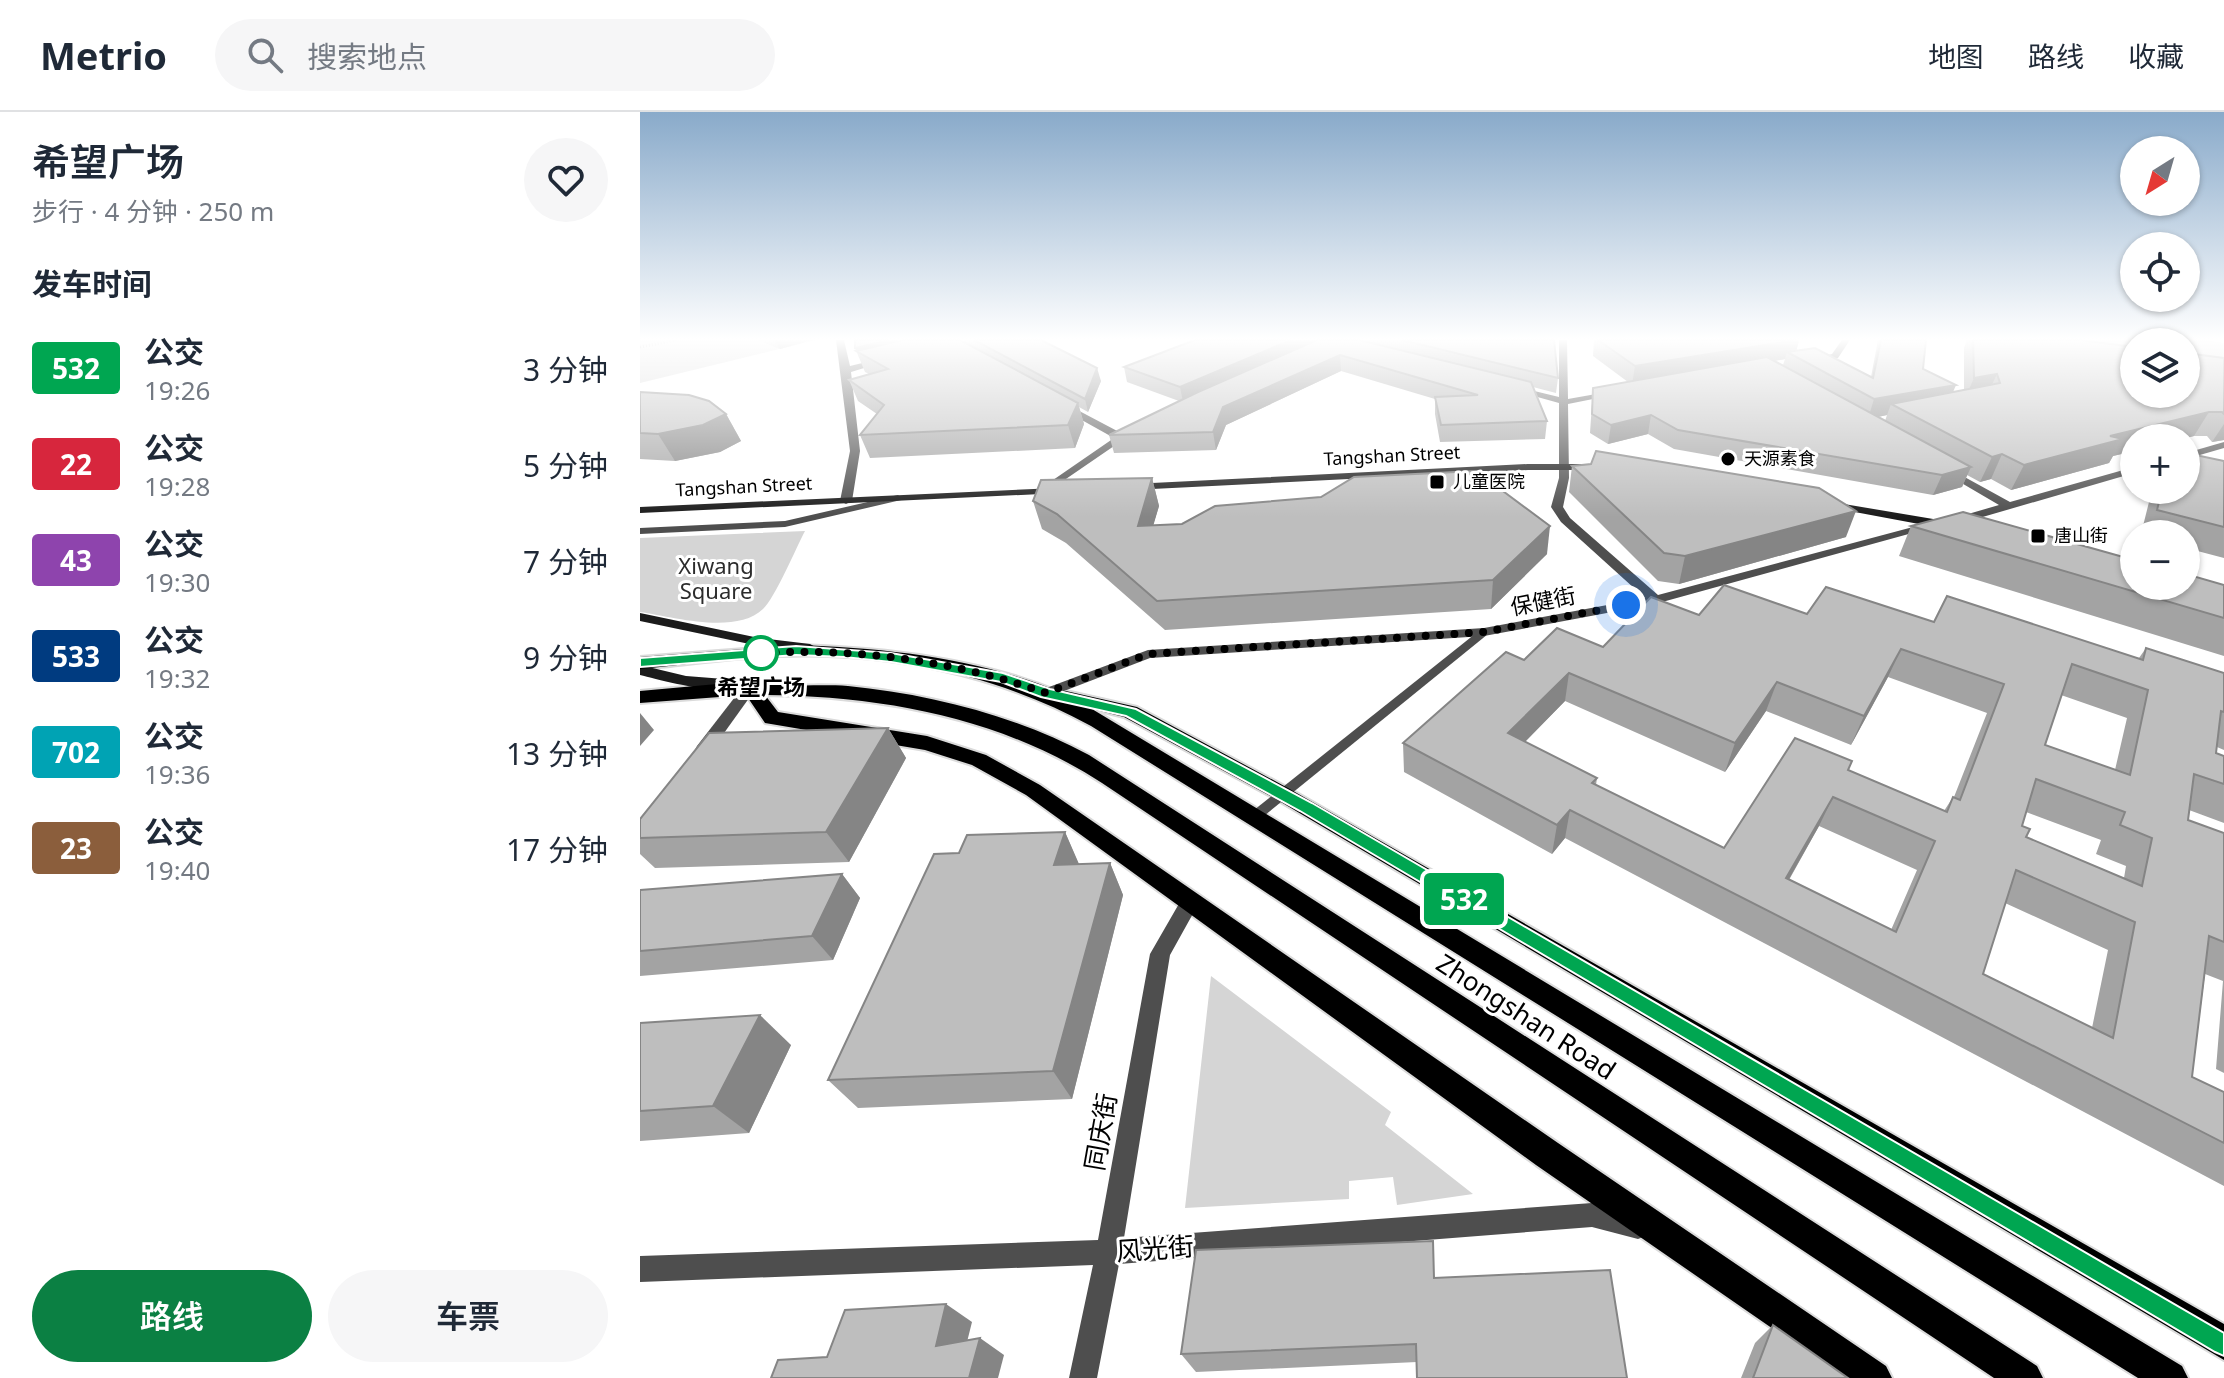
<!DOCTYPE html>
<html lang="zh">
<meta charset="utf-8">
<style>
:root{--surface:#fff;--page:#f6f6f7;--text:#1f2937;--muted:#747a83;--line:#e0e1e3;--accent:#0b8043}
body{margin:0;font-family:"Noto Sans","Noto Sans SC",sans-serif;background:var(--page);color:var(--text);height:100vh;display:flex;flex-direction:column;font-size:30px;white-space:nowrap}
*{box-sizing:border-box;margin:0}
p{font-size:26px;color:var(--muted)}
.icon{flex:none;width:44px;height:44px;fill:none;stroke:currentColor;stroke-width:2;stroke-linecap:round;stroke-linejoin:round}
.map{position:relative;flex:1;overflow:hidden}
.side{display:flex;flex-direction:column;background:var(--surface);width:640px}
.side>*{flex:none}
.badge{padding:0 16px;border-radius:6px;font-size:28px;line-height:52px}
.needle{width:52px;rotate:217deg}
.tools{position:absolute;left:1480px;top:24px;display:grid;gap:16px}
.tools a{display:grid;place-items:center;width:80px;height:80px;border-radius:50%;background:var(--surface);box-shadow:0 2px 6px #0004;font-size:40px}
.you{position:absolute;width:40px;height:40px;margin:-20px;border:6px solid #fff;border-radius:50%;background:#1a73e8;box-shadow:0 0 0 12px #1a73e833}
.map>.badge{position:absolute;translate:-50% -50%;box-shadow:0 0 0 4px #fff}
h2{padding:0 32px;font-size:30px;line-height:72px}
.round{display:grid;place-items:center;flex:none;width:84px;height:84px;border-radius:42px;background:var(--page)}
.head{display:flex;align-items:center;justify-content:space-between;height:136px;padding:0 32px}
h1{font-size:38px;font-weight:600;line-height:60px}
.primary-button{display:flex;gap:16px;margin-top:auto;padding:16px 32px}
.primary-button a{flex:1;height:92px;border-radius:48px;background:var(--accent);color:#fff;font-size:32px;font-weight:600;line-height:92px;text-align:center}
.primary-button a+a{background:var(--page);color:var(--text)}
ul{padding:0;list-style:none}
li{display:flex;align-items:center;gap:24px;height:96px;padding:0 32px}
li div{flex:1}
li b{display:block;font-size:30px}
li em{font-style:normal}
li .badge{min-width:88px;font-weight:700;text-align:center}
header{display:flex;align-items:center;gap:48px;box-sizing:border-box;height:112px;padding:0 40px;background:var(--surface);border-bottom:2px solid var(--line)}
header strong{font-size:38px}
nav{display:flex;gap:44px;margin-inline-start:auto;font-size:28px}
.search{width:560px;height:72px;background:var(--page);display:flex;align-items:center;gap:20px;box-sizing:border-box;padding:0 28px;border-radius:44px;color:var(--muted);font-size:30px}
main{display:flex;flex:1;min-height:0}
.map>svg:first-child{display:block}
</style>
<header>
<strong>Metrio</strong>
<div class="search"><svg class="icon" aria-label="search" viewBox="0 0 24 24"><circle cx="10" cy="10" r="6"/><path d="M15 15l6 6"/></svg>搜索地点</div>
<nav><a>地图</a><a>路线</a><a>收藏</a></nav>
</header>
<main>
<section class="side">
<div class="head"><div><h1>希望广场</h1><p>步行 · 4 分钟 · 250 m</p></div><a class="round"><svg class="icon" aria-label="heart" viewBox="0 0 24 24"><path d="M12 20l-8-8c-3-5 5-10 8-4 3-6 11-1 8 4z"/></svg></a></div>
<h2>发车时间</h2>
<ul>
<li><span class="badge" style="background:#00a651;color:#fff">532</span><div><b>公交</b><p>19:26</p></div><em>3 分钟</em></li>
<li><span class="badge" style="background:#d7263d;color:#fff">22</span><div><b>公交</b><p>19:28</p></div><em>5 分钟</em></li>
<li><span class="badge" style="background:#8e44ad;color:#fff">43</span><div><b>公交</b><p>19:30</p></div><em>7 分钟</em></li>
<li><span class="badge" style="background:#003b80;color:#fff">533</span><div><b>公交</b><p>19:32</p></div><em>9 分钟</em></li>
<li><span class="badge" style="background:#00a3b4;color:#fff">702</span><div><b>公交</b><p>19:36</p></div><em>13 分钟</em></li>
<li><span class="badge" style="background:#8b5e3c;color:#fff">23</span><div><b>公交</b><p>19:40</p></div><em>17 分钟</em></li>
</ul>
<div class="primary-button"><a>路线</a><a>车票</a></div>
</section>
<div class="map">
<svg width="1584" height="1266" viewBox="0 0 1584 1266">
<rect width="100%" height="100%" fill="#fff"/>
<g fill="#d5d5d5">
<path d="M0 228H176L0 271Z"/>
<path d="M1347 228H1566L1584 231V262L1546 257V230H1494V249Z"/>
<path d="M165 419C156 436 135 486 123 497 96 523 33 505 0 500V426Z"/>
<path d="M571 864 751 1000 745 1013 833 1082 757 1093 753 1065 709 1069V1087L545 1096Z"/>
</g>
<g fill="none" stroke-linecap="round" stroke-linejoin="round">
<g stroke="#dbdbdb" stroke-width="4">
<g id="primary">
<path d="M158 533C246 536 338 546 420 580L426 579 497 595 648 676 1584 1212V1248L634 686 484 605 452 597 1542 1254 1548 1266H1498L451 614C357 562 247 540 140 544 93 545 47 553 0 557V545Z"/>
<path d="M110 569C136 576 179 572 208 574 290 582 376 604 449 643L1397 1254 1403 1266H1354L462 671C362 606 243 584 125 583L138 600 287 624 346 643 400 673 918 1031 1246 1254 1252 1266H1204L896 1053 386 683 332 653 285 638 125 611 106 583 0 591V579Z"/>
</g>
</g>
<path stroke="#707070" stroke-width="3" stroke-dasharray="1 2" stroke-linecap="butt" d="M0 235 36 228"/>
<g fill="#4e4e4e" fill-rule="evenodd">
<path d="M258 383 262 386 261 388 145 415 0 422V416L145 409Z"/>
<path d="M844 517 848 518 849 520 848 522 619 708H609L607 705 609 702 840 518Z"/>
</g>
<g fill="#4e4e4e" fill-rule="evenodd">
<path d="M196 228H204L210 254 243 246 247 249 211 260 220 339 212 389 206 392 200 389 210 339Z"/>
<path d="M919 228H927L928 287 973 279 978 282 928 292 929 366 923 395 930 406 1018 483 1288 411 1294 415 1015 492 844 524 510 546 411 584H401L398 581 401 578 508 538 844 516 1005 486 921 410 911 395 919 366V291L869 277 874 274 919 285Z"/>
<path d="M1202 228H1210L1198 246 1173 251 1169 248 1192 242Z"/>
<path d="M422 293H428L481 321 488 318 493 321 404 382 398 379 400 377 474 326 422 297Z"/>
<path d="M1584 330V336L1546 347V341Z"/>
<path d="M1494 355V361L1315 413 1311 411V407L1359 393 1301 359 1310 357 1370 390Z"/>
<path d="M551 781 558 783 560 789 530 843 484 1126 952 1091 1007 1105 1011 1114 1007 1123 998 1127 952 1115 479 1152 457 1266H429L453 1153 0 1170V1144L458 1128 510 842 544 783Z"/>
</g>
<path fill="#4e4e4e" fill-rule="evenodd" d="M110 570 117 575 69 642H57L55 638 57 634 105 572Z"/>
<g fill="#1b1b1b" fill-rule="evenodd">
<path d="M888 352H956L961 355 956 358H888L492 378 486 375 492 372Z"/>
<path d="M417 376 423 379 421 381 0 401V395Z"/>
<path d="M1192 390 1311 410 1317 414 1311 418 1188 395 1186 393Z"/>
<path d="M0 501 119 526 170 532 177 536 170 540 119 534 0 509Z"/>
<path d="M0 553 46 564 97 568 104 573C88 587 21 568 0 563Z"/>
</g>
<use href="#primary" fill="#000" fill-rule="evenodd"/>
</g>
<g fill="#a3a3a3" fill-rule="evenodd">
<path d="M118 228H172L140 237Z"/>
<path d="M324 228H401L461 269 448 300 439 295 444 312 435 336 230 346 220 323 237 302 218 289 209 268 229 262 225 260 215 236 325 231Z"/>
<path d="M677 228H914L918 266 916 281 893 275 907 309 905 327 800 330 795 302V287L701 259 586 313 576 338 474 341 469 323 539 289 487 270 484 255Z"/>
<path d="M954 228H1159L1156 239 1231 265 1238 228H1286L1283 257 1313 280 1324 278V236L1327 228H1440L1584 246V328L1572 330 1567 324H1554L1546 326H1494V339L1473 344 1469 351 1371 378 1351 367 1340 370 1327 363 1322 375 1293 383 1034 337 1008 322 968 332 950 321 953 276 988 270 953 244ZM1145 247 1143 253 1135 249ZM1247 303 1245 309 1238 305Z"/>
<path d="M0 280 86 302 101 329 80 340 35 349 0 347Z"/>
<path d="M1584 349V446L1546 436V422H1501L1512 378H1546Z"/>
<path d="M932 354 1206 425 1039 472 1018 469 929 380Z"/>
<path d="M512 366 519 394 513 413 907 442 851 497 525 518 426 431 402 417 393 389Z"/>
<path d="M1271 414 1584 473V544L1259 444Z"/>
<path d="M1167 502 1294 510 1499 546 1506 536 1584 561V638L1577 635 1576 641 1584 644V711L1549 698 1548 708 1584 721V961L1576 957 1583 869 1565 862 1552 965 1584 980V1074L925 726 912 742 764 660 763 631 884 548 963 535 1059 503ZM1248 565 1347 601 1314 685H1313L1304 699 1208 658 1084 736 956 673 957 666 885 630 925 589 1085 660 1126 599 1211 633ZM1421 583 1487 606 1475 658 1405 633ZM1386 700 1461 728 1456 742 1486 754 1484 766 1386 725 1382 714ZM1179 714 1277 758 1251 818 1149 768ZM1365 791 1468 838 1452 916 1343 862Z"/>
<path d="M248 616 266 646 209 750 15 756 0 742V707Z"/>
<path d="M425 720 439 753 470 751 483 783 432 987 218 996 188 968 319 741Z"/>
<path d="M202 762 220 786 193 848 0 864V778Z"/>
<path d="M0 911 151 933 109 1021 0 1029Z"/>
<path d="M793 1129 777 1250 556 1260 541 1242Z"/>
<path d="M1133 1213 1208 1266H1101L1115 1231Z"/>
</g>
<g fill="#858585">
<path d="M135 228H172L140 237Z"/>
<path d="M249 228H306L217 240 215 236Z"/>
<path d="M651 228H676L543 290 540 275Z"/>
<path d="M1159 228 1155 244 1147 240 1145 247 992 273 995 254Z"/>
<path d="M700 243 701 259 586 313 576 338 573 320 583 295Z"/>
<path d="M457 256 461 269 448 300 445 287Z"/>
<path d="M1357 262 1346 285 1324 289 1334 266Z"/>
<path d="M1316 273 1308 292H1251L1247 303 1228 307 1234 287Z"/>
<path d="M438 291 444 312 435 336 428 313Z"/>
<path d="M1569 300 1554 324 1546 326H1494V339L1473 344 1469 351 1371 378 1384 353 1470 324Z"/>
<path d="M86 302 101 329 80 340 35 349 18 322Z"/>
<path d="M1011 303 1008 322 968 332 971 313Z"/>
<path d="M1584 312V328L1572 330Z"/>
<path d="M1362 342 1351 367 1340 370 1352 345Z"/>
<path d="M1331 355 1322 375 1293 383 1302 363Z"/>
<path d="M512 366 519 394 505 442 498 414Z"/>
<path d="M1216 399 1206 425 1039 472 1045 444Z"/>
<path d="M910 414 907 442 851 497 853 468Z"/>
<path d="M1261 537 1248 565 1211 633 1224 604Z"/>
<path d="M929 561 925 589 865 650 868 621Z"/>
<path d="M1137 570 1126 599 1085 660 1095 631Z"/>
<path d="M0 601 14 618 0 634Z"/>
<path d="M248 616 266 646 209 750 186 720Z"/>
<path d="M1193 685 1179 714 1133 795 1146 766Z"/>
<path d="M930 698 925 726 912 742 917 713Z"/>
<path d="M425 720 439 752 429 785 414 753Z"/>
<path d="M470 751 483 783 432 987 413 959Z"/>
<path d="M202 762 220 786 193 848 172 824Z"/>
<path d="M120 903 151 933 109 1021 73 994Z"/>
<path d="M306 1192 332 1210 322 1250 296 1234Z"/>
<path d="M340 1226 364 1243 358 1266H329Z"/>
</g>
<g fill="#bebebe" stroke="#858585" stroke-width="2" fill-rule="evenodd">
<path d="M215 228H249L215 236Z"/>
<path d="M263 228H320L438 291 428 313 220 323 244 293 209 268 248 257 216 239Z"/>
<path d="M334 228H401L457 256 445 287Z"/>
<path d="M555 228H651L540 275 484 255Z"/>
<path d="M677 228H719L891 270 907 309 801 313 795 285 838 283 700 243 583 295 573 320 469 323 558 280Z"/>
<path d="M762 228H914L918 266Z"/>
<path d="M958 228H1156L995 254Z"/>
<path d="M1241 228H1286L1283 257 1316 273 1234 287 1147 240 1175 236 1233 266Z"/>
<path d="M1333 228H1440L1494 235V282H1546V241L1584 246V302L1582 300H1569L1470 324 1483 327 1384 353 1362 342 1352 345 1251 292 1360 271 1357 262 1334 266Z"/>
<path d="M1127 245 1331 355 1302 363 1038 318 1011 303 971 313 952 302 953 276Z"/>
<path d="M0 280 49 283 69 289 86 302 63 313 18 322 0 321Z"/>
<path d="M956 339 1179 376 1216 399 1045 444 1024 441 932 354 951 352Z"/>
<path d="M1546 341 1584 349V415L1517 398 1522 378H1546Z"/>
<path d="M836 359 910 414 853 468 517 489 417 402 393 389 401 368 512 366 498 414 542 412 575 394 681 385 714 365Z"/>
<path d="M1323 400 1494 448V474H1546V462L1584 473V506L1271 414Z"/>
<path d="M1084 473 1167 502 1186 475 1294 510 1307 484 1503 548 1506 536 1584 561V600L1581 599 1576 641 1584 644V672L1554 662 1548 708 1584 721V830L1569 824 1552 965 1584 980V1031L930 698 917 713 763 631 866 540 884 548 917 516 963 535 1011 485 1059 503ZM1261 537 1364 572 1320 688 1313 685 1307 700 1208 658 1212 649 1155 626 1084 736 952 671 957 666 868 621 929 561 1095 631 1137 570 1224 604ZM1432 552 1508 578 1490 663 1405 633ZM1396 667 1485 700 1480 713 1512 726 1502 774 1386 725 1390 717 1382 714ZM1193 685 1295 729 1256 820 1146 766ZM1376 758 1495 810 1473 926 1343 862Z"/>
<path d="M248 616 186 720 0 726V707L69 621Z"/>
<path d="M425 720 414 753 470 751 413 959 188 968 294 742 319 741 327 723Z"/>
<path d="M202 762 172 824 0 839V778Z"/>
<path d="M120 903 73 994 0 999V911Z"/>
<path d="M793 1129 794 1166 970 1158 987 1266H777L776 1232 541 1242 556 1138Z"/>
<path d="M306 1192 296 1234 340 1226 329 1266H131L138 1248 187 1245 205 1198Z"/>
<path d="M1133 1213 1208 1266H1113Z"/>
</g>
<linearGradient id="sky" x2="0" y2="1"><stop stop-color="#89aaca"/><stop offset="0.56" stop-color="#fff"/><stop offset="1" stop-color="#fff" stop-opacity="0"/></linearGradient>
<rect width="1584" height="405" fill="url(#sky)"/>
<path fill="#00a651" stroke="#fff" stroke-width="2" d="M156 534 251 541 363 561 410 577 496 597 672 691 1584 1221V1244L1575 1240 660 699 486 604 401 585 361 570 251 550 204 545 156 543 0 555V546Z"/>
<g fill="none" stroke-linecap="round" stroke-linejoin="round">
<path stroke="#000" stroke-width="8" stroke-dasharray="0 14.4" d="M121 541 114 542C211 534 315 549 406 581L508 542 844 520 986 493"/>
</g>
<g fill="#000" stroke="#fff" stroke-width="3">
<circle cx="1088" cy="347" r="8"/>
<rect x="789" y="362" width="16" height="16" rx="4"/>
<rect x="1390" y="416" width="16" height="16" rx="4"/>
</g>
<circle fill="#fff" stroke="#00a651" stroke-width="4" cx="121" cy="541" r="16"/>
<g text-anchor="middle" stroke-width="6" stroke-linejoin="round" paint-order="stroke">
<g font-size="18" fill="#000" stroke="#fff">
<text transform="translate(752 344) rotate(-3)" y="6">Tangshan Street</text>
<text transform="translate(104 375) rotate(-3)" y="6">Tangshan Street</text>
</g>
<g font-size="18" fill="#000" stroke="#fff" text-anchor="start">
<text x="1104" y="353">天源素食</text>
<text x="813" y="376">儿童医院</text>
<text x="1414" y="430">唐山街</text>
</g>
<g font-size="22" fill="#2c2c2c" stroke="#fff">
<text x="76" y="462">Xiwang<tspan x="76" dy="25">Square</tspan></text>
</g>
<g font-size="22" fill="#000" stroke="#fff">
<text transform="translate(903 489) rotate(-11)" y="8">保健街</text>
</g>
<g font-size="22" font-weight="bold" fill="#000" stroke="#fff">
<text x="121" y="583">希望广场</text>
</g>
<g font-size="26" fill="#000" stroke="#fff">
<text transform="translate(886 905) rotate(33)" y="9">Zhongshan Road</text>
<text transform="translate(461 1020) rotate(-80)" y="9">同庆街</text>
<text transform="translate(515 1137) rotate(-4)" y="9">风光街</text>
</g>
</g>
</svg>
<div class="tools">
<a><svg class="needle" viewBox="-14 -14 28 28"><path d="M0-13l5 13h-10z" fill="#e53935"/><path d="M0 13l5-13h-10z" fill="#747a83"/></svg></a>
<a><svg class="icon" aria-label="locate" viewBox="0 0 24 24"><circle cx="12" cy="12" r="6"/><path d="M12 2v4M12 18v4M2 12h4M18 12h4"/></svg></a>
<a><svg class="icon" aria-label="layers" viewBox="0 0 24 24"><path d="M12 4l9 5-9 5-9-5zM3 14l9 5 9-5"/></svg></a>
<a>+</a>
<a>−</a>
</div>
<div class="you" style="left:986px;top:493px"></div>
<b class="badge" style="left:824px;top:787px;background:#00a651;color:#fff">532</b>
</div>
</main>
